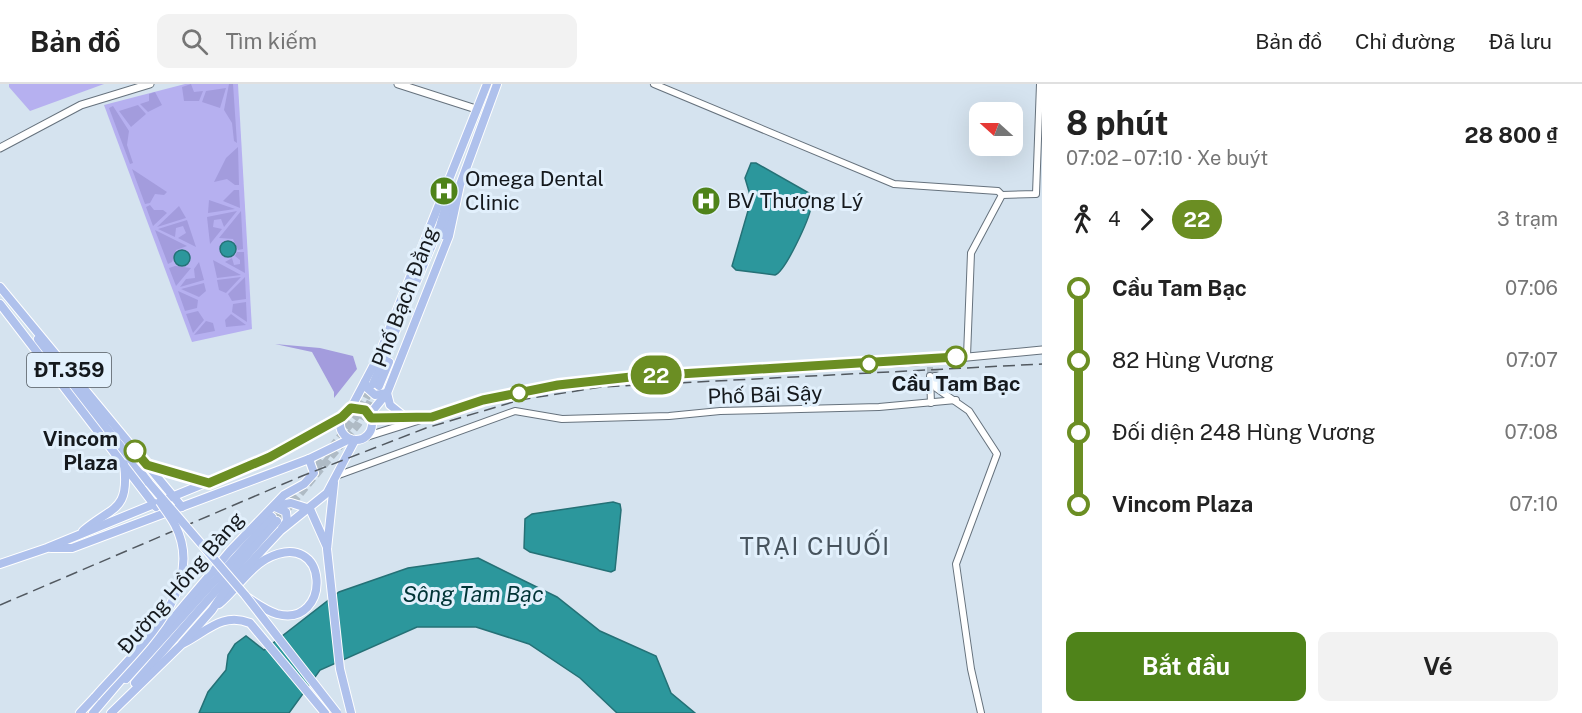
<!DOCTYPE html>
<html lang="vi">
<meta charset="utf-8">
<style>
:root{--surface:#fff;--page:#f2f2f2;--text:#222;--muted:#767676;--line:#e0e0e0;--accent:#4f831a}
body{margin:0;font-family:"Public Sans",sans-serif;background:var(--page);color:var(--text);height:100vh;display:flex;flex-direction:column;font-size:22px;white-space:nowrap}
*{box-sizing:border-box;margin:0}
p{font-size:20px;color:var(--muted)}
.icon{flex:none;width:33px;height:33px;fill:none;stroke:currentColor;stroke-width:2;stroke-linecap:round;stroke-linejoin:round}
.map{position:relative;flex:1;overflow:hidden}
.panel{display:flex;flex-direction:column;background:var(--surface);width:540px}
.panel>*{flex:none}
.badge{padding:0 12px;border-radius:20px;font-size:21px;line-height:39px}
.needle{width:39px;rotate:291deg}
.buttons{position:absolute;left:969px;top:18px;display:grid;gap:12px}
.buttons a{display:grid;place-items:center;width:54px;height:54px;border-radius:12px;background:var(--surface);box-shadow:0 6px 24px #0002;font-size:30px}
.map>.badge{position:absolute;translate:-50% -50%;box-shadow:0 0 0 3px #fff}
.legs{display:flex;align-items:center;gap:9px;height:66px;padding:0 24px;font-size:20px}
.legs p{margin-inline-start:auto}
.head{display:flex;align-items:center;justify-content:space-between;height:102px;padding:0 24px}
h1{font-size:33px;font-weight:700;line-height:45px}
.button{display:flex;gap:12px;margin-top:auto;padding:12px 24px}
.button a{flex:1;height:69px;border-radius:12px;background:var(--accent);color:#fff;font-size:24px;font-weight:700;line-height:69px;text-align:center}
.button a+a{background:var(--page);color:var(--text)}
ul{padding:0 24px;list-style:none}
li{display:flex;align-items:center;gap:21px;height:72px;font-size:22px}
li i{display:grid;place-items:center;width:9px;height:100%;margin:0 8px;background:currentColor}
li i::after{content:'';width:15px;height:15px;margin:-8px;border:4px solid;border-radius:50%;background:var(--surface)}
li p{margin-inline-start:auto}
li:first-child i{background:linear-gradient(#0000 50%,currentColor 0)}
li:last-child i{background:linear-gradient(currentColor 50%,#0000 0)}
header{display:flex;align-items:center;gap:36px;box-sizing:border-box;height:84px;padding:0 30px;background:var(--surface);border-bottom:2px solid var(--line)}
header strong{font-size:28px}
nav{display:flex;gap:33px;margin-inline-start:auto;font-size:21px}
.search{width:420px;height:54px;background:var(--page);display:flex;align-items:center;gap:15px;box-sizing:border-box;padding:0 21px;border-radius:12px;color:var(--muted);font-size:22px}
main{display:flex;flex:1;min-height:0}
.map>svg:first-child{display:block}
</style>
<header>
<strong>Bản đồ</strong>
<div class="search"><svg class="icon" aria-label="search" viewBox="0 0 24 24"><circle cx="10" cy="10" r="6"/><path d="M15 15l6 6"/></svg>Tìm kiếm</div>
<nav><a>Bản đồ</a><a>Chỉ đường</a><a>Đã lưu</a></nav>
</header>
<main>
<div class="map">
<svg width="1042" height="629" viewBox="0 0 1042 629">
<rect width="100%" height="100%" fill="#d5e3ef"/>
<g fill="#b6b0f0">
<path d="M9 0H104L30 27 9 3Z"/>
<path d="M185 0H238L252 245 192 258 104 21Z"/>
</g>
<g fill="#a39cdd">
<path d="M191 0 194 8 203 7 199 17H184L182 3Z"/>
<path d="M229 0H233L237 59 234 57 232 39 224 26Z"/>
<path d="M226 4 220 24 202 18 206 7Z"/>
<path d="M155 8 162 21 148 28 140 20 149 17V10Z"/>
<path d="M138 21 146 30 131 43 119 27Z"/>
<path d="M113 22 129 47 127 61 133 79 130 80 109 24Z"/>
<path d="M238 63 239 101H235L227 95 214 98 226 74Z"/>
<path d="M132 85 167 108 164 111 155 110 150 119 145 120Z"/>
<path d="M234 106H239L240 124 223 117Z"/>
<path d="M209 116 235 125 208 129Z"/>
<path d="M150 121 154 126H163L167 129 153 142 146 123Z"/>
<path d="M179 122 186 134 157 143Z"/>
<path d="M237 127 224 143 221 135 214 136 213 143 222 145 210 160 207 133Z"/>
<path d="M241 127 243 165 238 166 233 155 219 154Z"/>
<path d="M187 136 196 163 178 154 186 149 183 142 176 144 175 153 158 145Z"/>
<path d="M155 146 187 162 176 166 172 178 168 180Z"/>
<path d="M237 168H244L245 189 225 178 232 174 234 181 240 180V176L235 172Z"/>
<path d="M213 176 241 191 217 194Z"/>
<path d="M199 178 204 196 180 203 186 195 195 194 194 185Z"/>
<path d="M175 182 191 184 176 202 169 184Z"/>
<path d="M241 193 226 209 219 206 217 196Z"/>
<path d="M245 193 246 215 232 217 228 210Z"/>
<path d="M204 199 206 207 199 213 181 205Z"/>
<path d="M178 207 198 216 197 224 185 227Z"/>
<path d="M246 218 247 238 232 228 233 220Z"/>
<path d="M198 227 204 236 193 249 186 230Z"/>
<path d="M231 230 246 241 226 243 225 236Z"/>
<path d="M206 237 213 239 215 247 194 251Z"/>
<path d="M275 260 320 264 353 272 357 285 334 314V308L312 268Z"/>
</g>
<g fill="#2c979c" stroke="#257176" stroke-width="1.5">
<path d="M751 79H756L809 109C811 114 812 118 811 123 809 136 785 188 775 191L736 186 732 182 750 120V111L745 94Z"/>
<circle cx="228" cy="165" r="8"/>
<circle cx="182" cy="174" r="8"/>
<path d="M613 418 620 420 621 426 615 486 611 488 530 468 524 464 525 435 532 430Z"/>
<path d="M478 474 557 513 600 547 656 572 671 609 695 629H617L580 594 529 560 476 543H417L320 586 289 629H199L208 608 226 586 228 571 235 560 246 552 264 566 339 508 408 484Z"/>
</g>
<g fill="none" stroke-linecap="round" stroke-linejoin="round">
<g stroke="#afbbc5" stroke-width="6" stroke-dasharray="6 3" stroke-linecap="butt">
<path d="M930 283V292"/>
<path d="M935 292 936 283"/>
</g>
<g stroke="#afbbc5" stroke-width="8" stroke-dasharray="8 4" stroke-linecap="butt">
<path d="M310 392 357 331 373 301"/>
<path d="M272 433 300 403"/>
<path d="M277 437 358 340 379 302"/>
</g>
<g stroke="#66727d" stroke-width="8">
<g id="tertiary">
<path d="M654 0 894 100 998 107 1002 111"/>
<path d="M967 272 971 169 1002 111 1036 110 1040 0"/>
<path d="M930 292 931 319"/>
<path d="M935 292 936 304 969 327 997 370 956 480 971 585 981 629"/>
<path d="M336 392 515 327 562 335 669 332 720 327 879 323 956 316"/>
</g>
</g>
<g stroke="#66727d" stroke-width="9">
<g id="secondary">
<path d="M398 0 476 25"/>
<path d="M0 64 81 21 150 0"/>
<path d="M371 334H407"/>
<path d="M365 353 483 316 558 301 631 293 915 278 1042 266"/>
</g>
</g>
<g stroke="#fff" stroke-width="10">
<g id="primary">
<path d="M442 151 453 123"/>
<path d="M0 203 182 423"/>
<path d="M0 220 156 423"/>
<path d="M38 255 149 399"/>
<path d="M365 298 367 304 375 311 387 309 390 321 406 334"/>
<path d="M373 300 440 142 451 105"/>
<path d="M379 302 389 278"/>
<path d="M351 324 379 271 487 0"/>
<circle cx="356" cy="340" r="16"/>
<path d="M369 331 387 309 449 152 460 101 497 0"/>
<path d="M147 381 209 399"/>
<path d="M334 399 327 465 340 585 351 629"/>
<path d="M275 422 291 419 310 425 327 463"/>
<path d="M275 423 286 428 287 437 282 444"/>
<path d="M83 447C112 422 130 428 124 380"/>
<path d="M51 464H72L309 375 350 355"/>
<path d="M0 480 47 464 257 378 342 333"/>
<path d="M219 520C235 507 248 485 266 475 331 441 332 545 277 530 267 527 257 520 248 514"/>
<path d="M184 559C207 547 223 528 250 539L325 629"/>
<path d="M126 595 272 433"/>
<path d="M135 599 277 437"/>
<path d="M80 629 95 613"/>
<path d="M93 629 230 467 284 411 304 400 314 389 309 375"/>
<path d="M111 629 181 561 212 526 226 505 280 447 327 409 355 356"/>
</g>
</g>
<use href="#tertiary" stroke="#fff" stroke-width="6"/>
<use href="#secondary" stroke="#fff" stroke-width="7"/>
<use href="#primary" stroke="#afc1ec" stroke-width="8"/>
<path stroke="#525960" stroke-width="1.5" stroke-dasharray="12 6" stroke-linecap="butt" d="M0 521 302 392 426 344 520 316 601 303 1042 280"/>
<g stroke="#fff" stroke-width="10" stroke-linecap="butt">
<g id="primary-bridge">
<path d="M149 399 245 511 337 629"/>
<path d="M95 613C133 569 209 506 175 441 171 433 165 426 160 418"/>
</g>
</g>
<use href="#primary-bridge" stroke="#afc1ec" stroke-width="8"/>
</g>
<g fill="none" stroke-linecap="round" stroke-linejoin="round">
<g stroke="#fff" stroke-width="14">
<path id="line-1" d="M135 367 147 381 209 399 270 373 342 333 351 324 365 326 371 334 432 333 483 316 558 301 631 293 956 273"/>
</g>
<use href="#line-1" stroke="#6b8e23" stroke-width="9"/>
</g>
<defs>
<g id="hospital-disc" transform="scale(1.5)"><circle r="9.5" fill="#4f831a" stroke="#e2f0fc"/><path d="M-5-5h3v3.5h4V-5h3V5h-3V1.5h-4V5h-3Z" fill="#fff"/></g>
</defs>
<g fill-rule="evenodd">
<use href="#hospital-disc" x="444" y="107"/>
<use href="#hospital-disc" x="706" y="117"/>
</g>
<g fill="#fff" stroke="#6b8e23" stroke-width="3">
<circle cx="956" cy="273" r="10"/>
<circle cx="869" cy="280" r="8"/>
<circle cx="519" cy="309" r="8"/>
<circle cx="135" cy="367" r="10"/>
</g>
<g text-anchor="middle" stroke-width="6" stroke-linejoin="round" paint-order="stroke">
<rect fill="#e2f0fc" stroke="#525a60" stroke-width="1.5" x="27" y="269" width="84" height="34" rx="4.5"/>
<g font-size="20" font-weight="bold" fill="#15191d">
<text x="69" y="293">ĐT.359</text>
</g>
<g font-size="21" fill="#15191d" stroke="#e2f0fc" text-anchor="start">
<text x="465" y="102">Omega Dental<tspan x="465" dy="24">Clinic</tspan></text>
<text x="727" y="124">BV Thượng Lý</text>
</g>
<g font-size="21" fill="#15191d" stroke="#e2f0fc">
<text transform="translate(405 213) rotate(-69)" y="7">Phố Bạch Đằng</text>
<text transform="translate(765 311) rotate(-2)" y="7">Phố Bãi Sậy</text>
<text transform="translate(181 499) rotate(-49)" y="7">Đường Hồng Bàng</text>
</g>
<g font-size="21" font-weight="bold" fill="#15191d" stroke="#e2f0fc">
<text x="956" y="307">Cầu Tam Bạc</text>
<text x="118" y="362" text-anchor="end">Vincom<tspan x="118" dy="24">Plaza</tspan></text>
</g>
<g font-size="22" font-style="italic" fill="#013436" stroke="#e2f0fc">
<text x="473" y="518">Sông Tam Bạc</text>
</g>
<g font-size="24" letter-spacing="1.5" fill="#47535d" stroke="#e2f0fc">
<text x="815" y="471">TRẠI CHUỐI</text>
</g>
</g>
</svg>
<div class="buttons">
<a><svg class="needle" viewBox="-14 -14 28 28"><path d="M0-13l5 13h-10z" fill="#e53935"/><path d="M0 13l5-13h-10z" fill="#767676"/></svg></a>
</div>
<b class="badge" style="left:656px;top:291px;background:#6b8e23;color:#fff">22</b>
</div>
<section class="panel">
<div class="head"><div><h1>8 phút</h1><p>07:02 – 07:10 · Xe buýt</p></div><b>28 800 ₫</b></div>
<div class="legs"><svg class="icon" aria-label="walk" viewBox="0 0 24 24"><circle cx="13" cy="4" r="2"/><path d="M13 8l-2 6 4 7M11 14l-3 7M7 12l3-4h3l4 4"/></svg>4<svg class="icon" aria-label="forward" viewBox="0 0 24 24"><path d="M9 5l7 7-7 7"/></svg><b class="badge" style="background:#6b8e23;color:#fff">22</b><p>3 trạm</p></div>
<ul>
<li><i style="color:#6b8e23"></i><b>Cầu Tam Bạc</b><p>07:06</p></li>
<li><i style="color:#6b8e23"></i><span>82 Hùng Vương</span><p>07:07</p></li>
<li><i style="color:#6b8e23"></i><span>Đối diện 248 Hùng Vương</span><p>07:08</p></li>
<li><i style="color:#6b8e23"></i><b>Vincom Plaza</b><p>07:10</p></li>
</ul>
<div class="button"><a>Bắt đầu</a><a>Vé</a></div>
</section>
</main>
